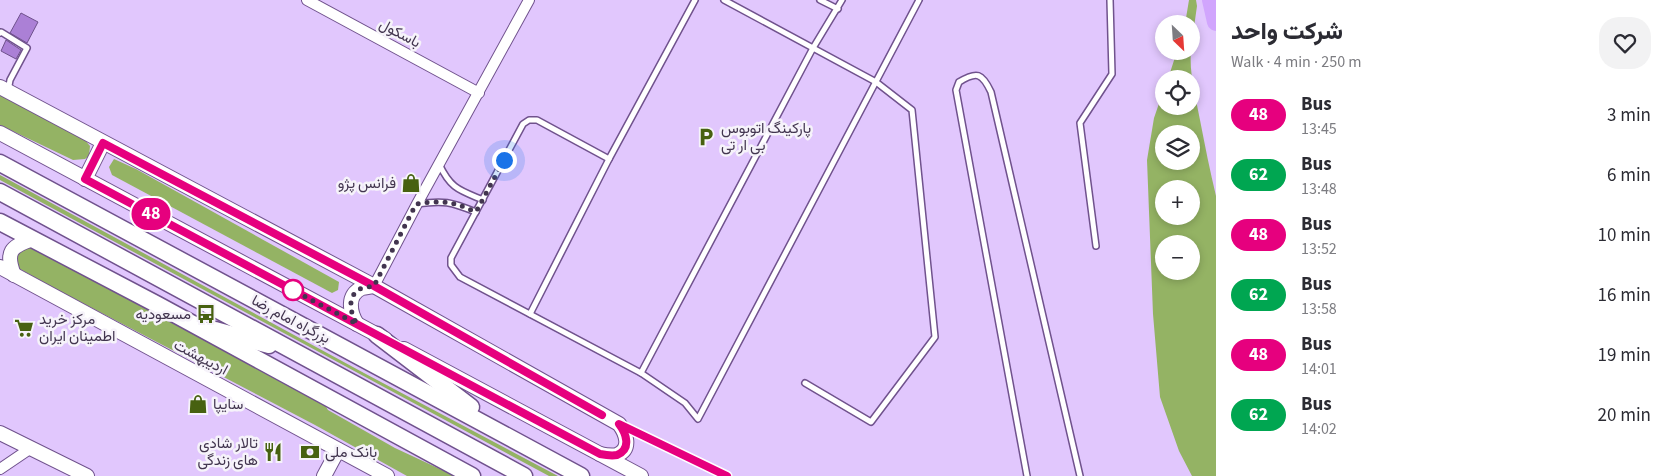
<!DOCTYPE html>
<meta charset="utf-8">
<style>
:root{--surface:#fff;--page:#f2f2f3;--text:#2b2b33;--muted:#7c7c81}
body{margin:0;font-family:"Source Sans 3",Vazirmatn,sans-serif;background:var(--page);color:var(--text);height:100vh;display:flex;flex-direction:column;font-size:19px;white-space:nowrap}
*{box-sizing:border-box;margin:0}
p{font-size:16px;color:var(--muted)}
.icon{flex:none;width:28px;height:28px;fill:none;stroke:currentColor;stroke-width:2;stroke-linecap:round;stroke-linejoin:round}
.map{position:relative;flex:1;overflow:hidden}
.sheet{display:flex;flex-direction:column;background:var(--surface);width:450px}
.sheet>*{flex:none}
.badge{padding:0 10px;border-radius:16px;font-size:18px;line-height:32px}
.needle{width:32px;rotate:155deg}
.fabs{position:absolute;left:1155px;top:15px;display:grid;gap:10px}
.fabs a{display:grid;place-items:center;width:45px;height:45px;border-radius:50%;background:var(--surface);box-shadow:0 2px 8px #0003;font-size:25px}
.you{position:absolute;width:25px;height:25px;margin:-12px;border:4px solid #fff;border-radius:50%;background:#1a73e8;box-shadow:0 0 0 8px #1a73e833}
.map>.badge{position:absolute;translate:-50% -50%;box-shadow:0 0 0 2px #fff}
.round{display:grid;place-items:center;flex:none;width:52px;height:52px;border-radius:20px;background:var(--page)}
.summary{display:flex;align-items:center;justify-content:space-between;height:85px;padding:0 15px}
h1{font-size:24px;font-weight:800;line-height:38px}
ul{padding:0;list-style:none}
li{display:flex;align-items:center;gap:15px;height:60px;padding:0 15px}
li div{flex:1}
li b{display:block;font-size:19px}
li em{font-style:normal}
li .badge{min-width:55px;font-weight:700;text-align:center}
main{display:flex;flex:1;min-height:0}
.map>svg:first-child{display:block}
</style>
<main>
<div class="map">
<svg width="1216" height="476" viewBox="0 0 1216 476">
<rect width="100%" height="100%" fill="#e1c7fd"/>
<g fill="#94b364" fill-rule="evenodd">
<path d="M1189 0H1196L1197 6 1191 48V24H1185Z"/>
<path d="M1177 51H1191C1189 74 1196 98 1200 120 1205 146 1210 171 1216 196V476H1192L1179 451 1160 397 1153 314 1147 160 1154 118 1164 89V106H1191V79H1168ZM1164 134H1191V161H1164ZM1164 189H1191V216H1164ZM1164 244H1191V271H1164Z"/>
<path d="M0 95 85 140 90 146 89 156 85 159 73 160 0 125Z"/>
<path d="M114 159 136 169 339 282 338 290 332 293 112 175 109 167Z"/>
<path d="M0 175 364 373 558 476H549L0 180Z"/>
<path d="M28 247 35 248 325 405 328 410 395 448 455 476H407L315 425 52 287 20 269C14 263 16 257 19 250Z"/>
</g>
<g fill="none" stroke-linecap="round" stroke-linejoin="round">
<path stroke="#d1a5fd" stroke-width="18" d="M1211 0 1216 22"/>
</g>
<g fill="#ab80d6" stroke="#6f518c">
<path d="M21 13 38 22 27 43 10 33Z"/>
<path d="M6 40 21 50 16 59 1 51Z"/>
</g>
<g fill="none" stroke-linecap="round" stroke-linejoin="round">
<g stroke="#70528d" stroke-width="8">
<g id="service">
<path d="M724 0 876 82 912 110 935 337 871 422 805 383"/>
<path d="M820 0 838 9"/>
<path d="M0 33 1 32 27 48 10 80 8 91"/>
<path d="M609 159 537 120H529L523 124 451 258V265L460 277 641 373 685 403 698 419 919 0"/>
<path d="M439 164C451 189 459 190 483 200"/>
<path d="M417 204C444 200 451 202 476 212"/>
<path d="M1096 246 1080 123 1112 74 1110 0"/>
<path d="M530 314 609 159 695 0"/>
<path d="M641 373 813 48 842 0"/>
<path d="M626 428 727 476"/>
<path d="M1027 476 956 90 959 82C977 71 982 73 991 92L1080 476"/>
</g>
</g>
<g stroke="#70528d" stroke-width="12">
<g id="minor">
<path d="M307 0 479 93"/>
<path d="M374 286 417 204 529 0"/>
<path d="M0 469 31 448"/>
</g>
</g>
<g stroke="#70528d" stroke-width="16">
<g id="secondary">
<path d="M0 87 374 286 619 424C626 433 632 449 617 455 612 456 605 455 600 454"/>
<path d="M0 133 385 339"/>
<path d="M85 179 103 143"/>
<path d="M0 267 387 476"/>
<path d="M14 275C5 252 11 246 33 239"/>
<path d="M357 324C350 313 346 295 362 288 365 287 370 287 374 286"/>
<path d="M404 349 641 476"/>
<path d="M0 433 87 476"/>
<path d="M324 476 338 450"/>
</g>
</g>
<g stroke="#70528d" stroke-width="19">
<g id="trunk">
<path d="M0 163 581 476"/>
<path d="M0 192 524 476"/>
<path d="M0 222 158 305 472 476"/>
<path d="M215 330 269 345"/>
<path d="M377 335 471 407"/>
</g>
</g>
<use href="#service" stroke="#fff" stroke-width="5"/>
<use href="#minor" stroke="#fff" stroke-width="10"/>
<use href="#secondary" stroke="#fff" stroke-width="14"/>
<use href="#trunk" stroke="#fff" stroke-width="16"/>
</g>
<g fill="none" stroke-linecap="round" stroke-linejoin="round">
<g stroke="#fff" stroke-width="11">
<path id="line" d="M602 415 374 286 103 143 85 179 600 454C605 455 612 456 617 455 632 449 626 433 619 424L727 476"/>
</g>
<use href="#line" stroke="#e6007e" stroke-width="8"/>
<path stroke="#42354f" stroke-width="5" stroke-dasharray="0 9" d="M293 290 287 287 357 324C350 313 346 295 362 288 365 287 370 287 374 286L416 204C444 200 451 201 476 212L504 160"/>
</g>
<defs>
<g id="parking-bare" transform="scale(1.5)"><path d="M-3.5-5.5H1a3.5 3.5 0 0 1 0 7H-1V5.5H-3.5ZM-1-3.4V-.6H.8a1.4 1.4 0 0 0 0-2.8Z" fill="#476110" stroke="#f6f3fa" stroke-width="2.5" paint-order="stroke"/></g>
<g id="shop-bare" transform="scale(1.5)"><path d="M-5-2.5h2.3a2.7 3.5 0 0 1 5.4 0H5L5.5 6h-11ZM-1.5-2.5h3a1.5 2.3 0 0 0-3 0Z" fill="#476110" stroke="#f6f3fa" stroke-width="2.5" paint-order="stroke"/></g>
<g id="bus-bare" transform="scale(1.5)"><path d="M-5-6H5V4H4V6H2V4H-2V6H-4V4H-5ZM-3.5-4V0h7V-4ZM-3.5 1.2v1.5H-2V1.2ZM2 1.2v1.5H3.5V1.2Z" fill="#476110" stroke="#f6f3fa" stroke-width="2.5" paint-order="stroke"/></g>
<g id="supermarket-bare" transform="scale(1.5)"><path d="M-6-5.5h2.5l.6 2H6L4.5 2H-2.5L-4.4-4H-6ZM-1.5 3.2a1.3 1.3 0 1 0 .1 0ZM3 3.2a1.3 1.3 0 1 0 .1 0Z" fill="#476110" stroke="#f6f3fa" stroke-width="2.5" paint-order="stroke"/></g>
<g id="restaurant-bare" transform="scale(1.5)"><path d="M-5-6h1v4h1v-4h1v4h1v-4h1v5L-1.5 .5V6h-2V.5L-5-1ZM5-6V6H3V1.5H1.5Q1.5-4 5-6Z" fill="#476110" stroke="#f6f3fa" stroke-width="2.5" paint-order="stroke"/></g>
<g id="bank-bare" transform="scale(1.5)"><path d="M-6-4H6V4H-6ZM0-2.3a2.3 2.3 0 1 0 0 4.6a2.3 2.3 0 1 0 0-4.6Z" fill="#476110" stroke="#f6f3fa" stroke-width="2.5" paint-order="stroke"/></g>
</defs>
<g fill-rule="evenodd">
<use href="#parking-bare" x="706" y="137"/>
<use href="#shop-bare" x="411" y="183"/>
<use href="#bus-bare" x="206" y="314"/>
<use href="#supermarket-bare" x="24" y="328"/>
<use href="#shop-bare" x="198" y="404"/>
<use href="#restaurant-bare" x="273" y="452"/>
<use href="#bank-bare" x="310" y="452"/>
</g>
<circle fill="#fff" stroke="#e6007e" stroke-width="2.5" cx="293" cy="290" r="10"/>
<g text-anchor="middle" stroke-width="5" stroke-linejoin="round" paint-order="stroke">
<g font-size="15" fill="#42354f" stroke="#f6f3fa">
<text transform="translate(400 33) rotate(28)" y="5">باسکول</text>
<text transform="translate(291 319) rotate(28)" y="5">بزرگراه امام رضا</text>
<text transform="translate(201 357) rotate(28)" y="5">اردیبهشت</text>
</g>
<g font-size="15" fill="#42354f" stroke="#f6f3fa" text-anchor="start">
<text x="721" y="133">پارکینگ اتوبوس<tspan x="721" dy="17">بی ار تی</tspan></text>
<text x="396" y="188" text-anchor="end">فرانس پژو</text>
<text x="191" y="319" text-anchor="end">مسعودیه</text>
<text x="39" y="324">مرکز خرید<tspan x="39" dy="17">اطمینان ایران</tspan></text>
<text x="213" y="409">سایپا</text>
<text x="258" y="448" text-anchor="end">تالار شادی<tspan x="258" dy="17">های زندگی</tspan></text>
<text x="325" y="457">بانک ملی</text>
</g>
</g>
</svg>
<div class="fabs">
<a><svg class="needle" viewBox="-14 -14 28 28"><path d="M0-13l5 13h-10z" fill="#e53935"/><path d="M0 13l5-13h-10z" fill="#7c7c81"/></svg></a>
<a><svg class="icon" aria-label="locate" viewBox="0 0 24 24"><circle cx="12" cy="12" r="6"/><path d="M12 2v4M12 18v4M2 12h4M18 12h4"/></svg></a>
<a><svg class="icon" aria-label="layers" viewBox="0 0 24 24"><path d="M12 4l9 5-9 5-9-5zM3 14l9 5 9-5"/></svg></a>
<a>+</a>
<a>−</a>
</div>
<div class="you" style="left:504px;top:160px"></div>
<b class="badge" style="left:151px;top:214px;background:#e6007e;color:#fff">48</b>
</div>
<section class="sheet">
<div class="summary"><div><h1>شرکت واحد</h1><p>Walk · 4 min · 250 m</p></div><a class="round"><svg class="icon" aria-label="heart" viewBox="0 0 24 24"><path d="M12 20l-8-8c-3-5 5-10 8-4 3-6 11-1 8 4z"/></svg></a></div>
<ul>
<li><span class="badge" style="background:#e6007e;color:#fff">48</span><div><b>Bus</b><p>13:45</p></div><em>3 min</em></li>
<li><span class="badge" style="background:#00a651;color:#fff">62</span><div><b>Bus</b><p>13:48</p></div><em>6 min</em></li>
<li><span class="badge" style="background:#e6007e;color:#fff">48</span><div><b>Bus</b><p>13:52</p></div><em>10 min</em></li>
<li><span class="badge" style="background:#00a651;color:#fff">62</span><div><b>Bus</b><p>13:58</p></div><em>16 min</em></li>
<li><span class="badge" style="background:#e6007e;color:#fff">48</span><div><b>Bus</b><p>14:01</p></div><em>19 min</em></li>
<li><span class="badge" style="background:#00a651;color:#fff">62</span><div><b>Bus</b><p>14:02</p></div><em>20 min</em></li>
</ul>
</section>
</main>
